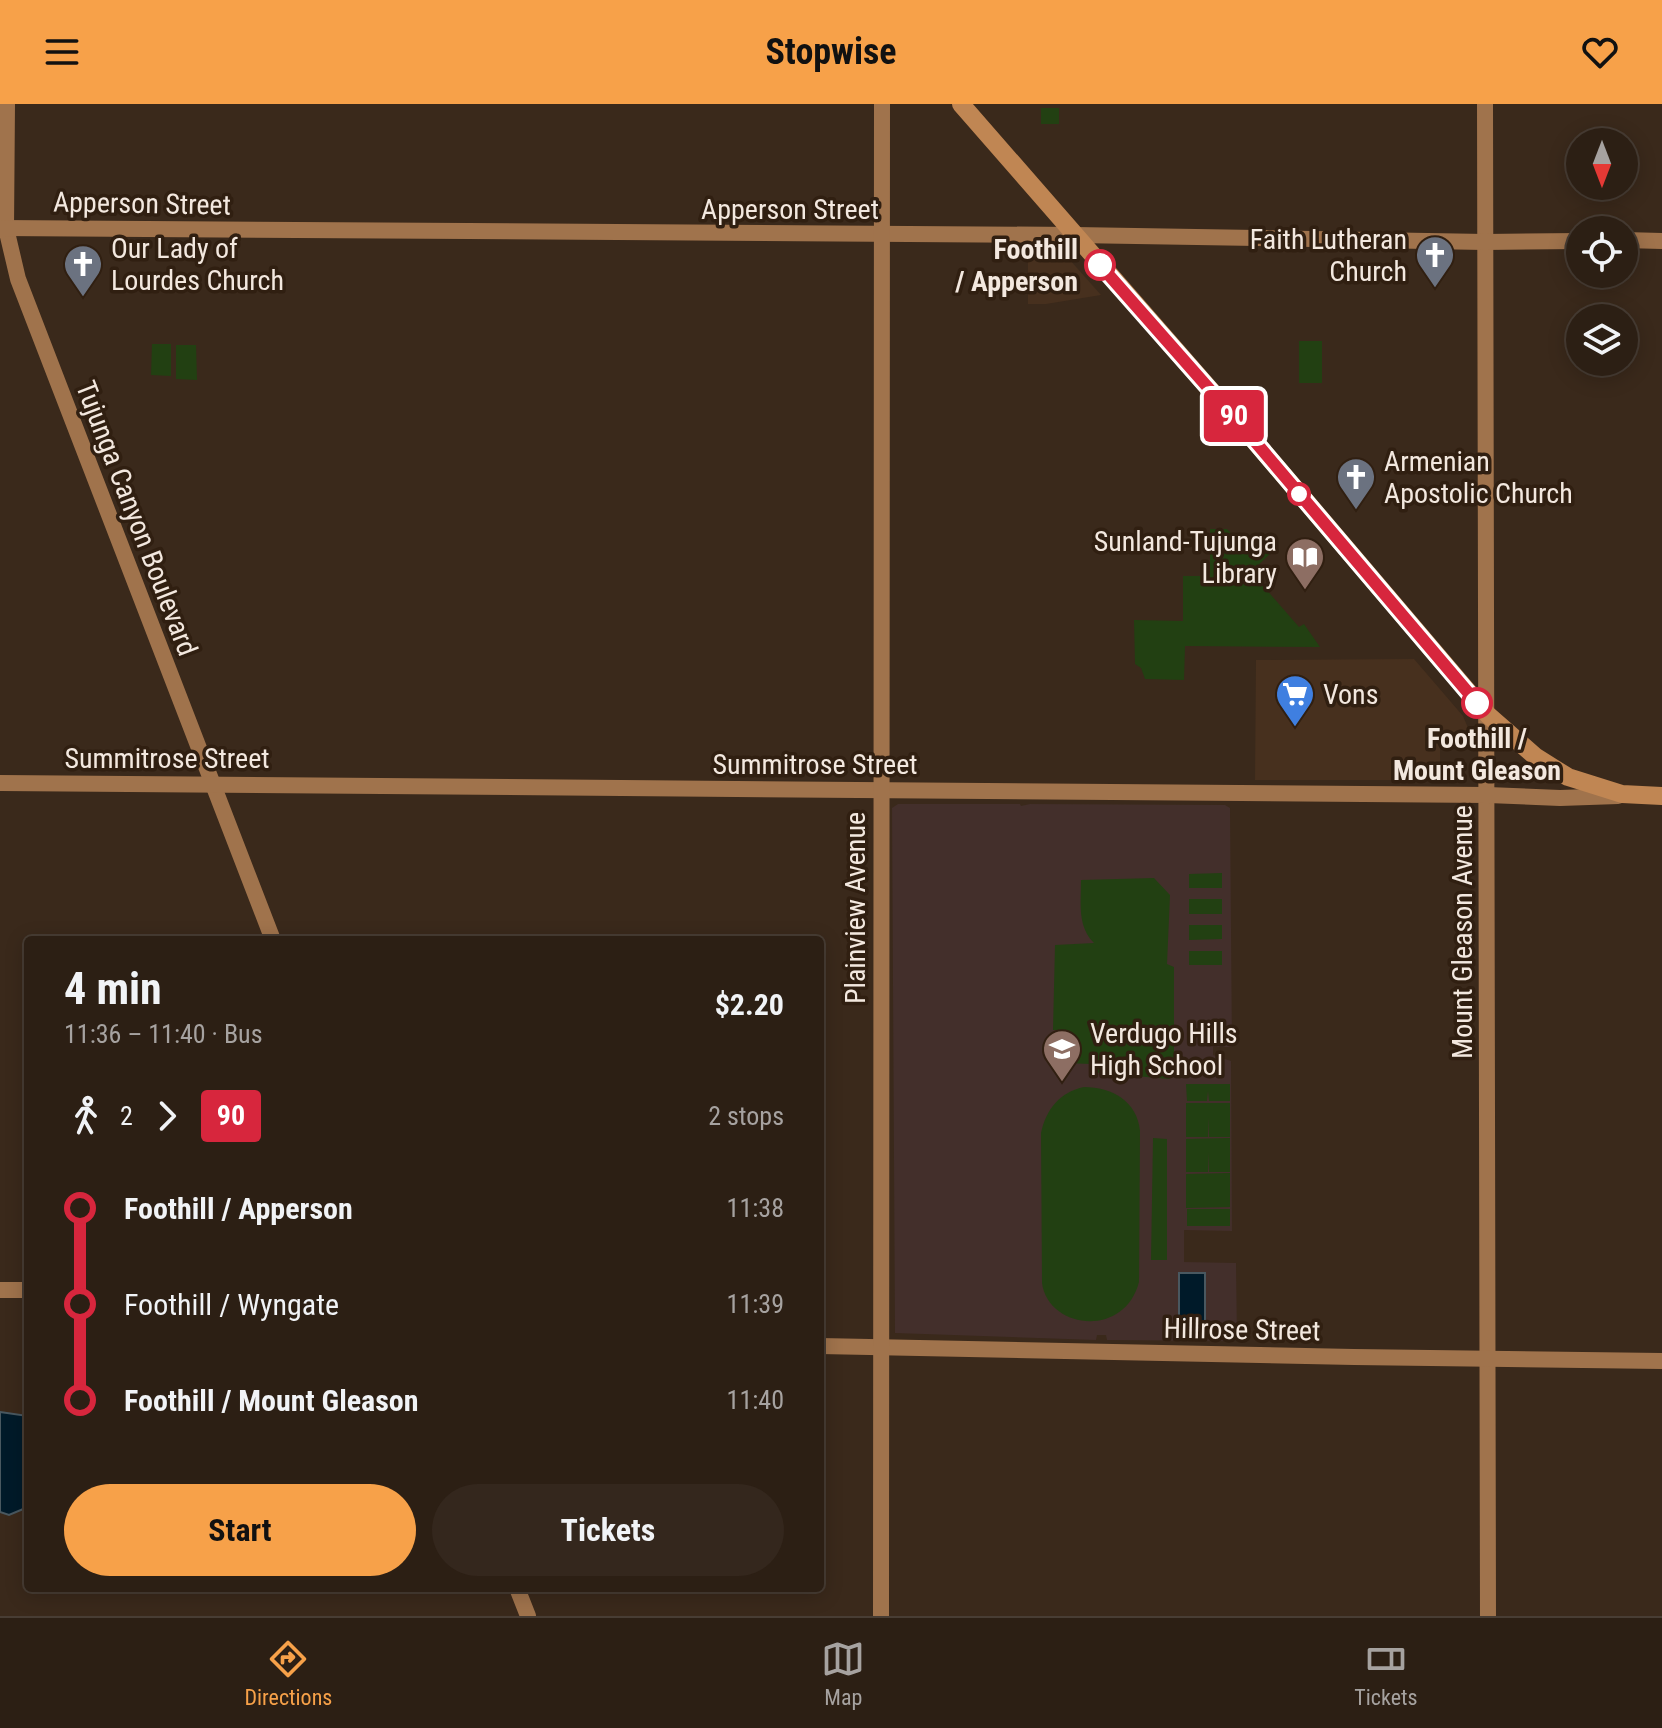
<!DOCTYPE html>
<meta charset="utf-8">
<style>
:root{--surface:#2c1f14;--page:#34271d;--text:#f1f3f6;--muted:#a6a2a0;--line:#483d34;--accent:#f7a149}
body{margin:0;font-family:"Roboto Condensed",sans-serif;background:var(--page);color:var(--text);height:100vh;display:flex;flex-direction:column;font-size:30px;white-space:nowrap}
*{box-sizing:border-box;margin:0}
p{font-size:26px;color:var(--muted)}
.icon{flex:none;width:44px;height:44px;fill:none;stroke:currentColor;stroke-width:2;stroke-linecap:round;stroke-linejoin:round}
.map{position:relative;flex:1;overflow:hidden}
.drawer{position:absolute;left:24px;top:832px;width:800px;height:656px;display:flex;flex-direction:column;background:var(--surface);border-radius:8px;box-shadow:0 4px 20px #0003,0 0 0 2px var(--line)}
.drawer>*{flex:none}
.badge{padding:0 16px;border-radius:6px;font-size:28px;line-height:52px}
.needle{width:52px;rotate:180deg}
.tools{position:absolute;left:1566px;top:24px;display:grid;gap:16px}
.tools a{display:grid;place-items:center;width:72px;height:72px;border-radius:50%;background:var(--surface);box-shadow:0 4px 20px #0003,0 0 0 2px var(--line);font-size:40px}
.map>.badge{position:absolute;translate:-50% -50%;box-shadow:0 0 0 4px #fff}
.legs{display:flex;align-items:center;gap:12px;height:88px;padding:0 40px;font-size:26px}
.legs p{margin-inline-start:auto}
.head{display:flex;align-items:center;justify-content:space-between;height:136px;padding:0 40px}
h1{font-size:44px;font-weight:700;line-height:60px}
.button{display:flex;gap:16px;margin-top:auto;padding:16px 40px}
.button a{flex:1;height:92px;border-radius:48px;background:var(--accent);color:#111;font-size:32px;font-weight:700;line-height:92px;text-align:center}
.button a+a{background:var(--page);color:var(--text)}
ul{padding:0 40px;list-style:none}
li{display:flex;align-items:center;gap:28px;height:96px;font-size:30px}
li i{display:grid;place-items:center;width:12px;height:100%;margin:0 10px;background:currentColor}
li i::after{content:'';width:20px;height:20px;margin:-10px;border:6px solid;border-radius:50%;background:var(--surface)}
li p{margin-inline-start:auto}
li:first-child i{background:linear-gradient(#0000 50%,currentColor 0)}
li:last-child i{background:linear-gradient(currentColor 50%,#0000 0)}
header{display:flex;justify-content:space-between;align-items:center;height:104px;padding:0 40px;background:var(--accent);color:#111;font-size:36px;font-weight:700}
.tab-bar{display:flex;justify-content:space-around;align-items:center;height:112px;border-top:2px solid var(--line);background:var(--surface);font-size:22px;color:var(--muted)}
.tab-bar a{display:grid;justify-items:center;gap:4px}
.tab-bar .active{color:var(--accent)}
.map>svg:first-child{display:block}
</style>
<header><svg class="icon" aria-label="menu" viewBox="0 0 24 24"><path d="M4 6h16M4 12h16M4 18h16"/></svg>Stopwise<svg class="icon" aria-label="heart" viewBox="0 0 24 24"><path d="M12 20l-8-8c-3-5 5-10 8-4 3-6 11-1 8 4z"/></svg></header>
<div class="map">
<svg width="1662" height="1512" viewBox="0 0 1662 1512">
<rect width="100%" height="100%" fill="#3a291b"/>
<g fill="#47301e">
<path d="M1028 146H1061L1101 191 1046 200H1028Z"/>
<path d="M1414 555 1463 612 1468 624V634L1440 635V676H1255L1256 556Z"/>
</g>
<path fill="#432f2b" d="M898 700H1020L1021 702 1030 700 1225 701 1230 704 1232 943H1213V951L1231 957 1232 1127 1184 1126V1158L1236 1159 1237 1234 1234 1237 1107 1236 1106 1231H1097L1096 1236 895 1229 892 704Z"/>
<g fill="#224012">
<rect x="1041" y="4" width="18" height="16"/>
<rect x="1299" y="237" width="23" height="42"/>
<path d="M152 240H171V272L151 271Z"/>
<path d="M176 241H196L197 276 176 275Z"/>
<path d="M1210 425H1227L1243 442 1259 429 1274 446 1251 468 1299 523 1304 520 1320 543 1185 542 1184 576 1145 575 1141 564 1135 560 1134 516 1183 517V472H1210Z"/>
<path d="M1222 769V784H1189V770Z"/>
<path d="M1154 774 1170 791 1167 860 1174 863V972L1169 975 1091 968V960L1065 959 1058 953 1057 926H1053L1055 841 1094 839C1077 822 1081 799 1081 776Z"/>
<rect x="1189" y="795" width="33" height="15"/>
<path d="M1189 821H1222V835L1189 836Z"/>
<rect x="1189" y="847" width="33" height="14"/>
<path d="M1186 980H1230V997H1209L1208 987 1207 997H1187Z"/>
<path d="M1084 983C1112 983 1137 997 1140 1027L1139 1178C1124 1235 1048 1225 1042 1179L1041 1029C1046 1005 1060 988 1084 983Z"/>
<path d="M1186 999H1230V1033H1209L1208 1013V1033H1186Z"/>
<path d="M1153 1034 1167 1035V1156H1151Z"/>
<path d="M1230 1034V1068H1209L1208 1048V1068H1186V1035Z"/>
<path d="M1230 1069V1103L1186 1104V1070Z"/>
<rect x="1187" y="1105" width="43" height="17"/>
</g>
<g fill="#001a29" stroke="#495860" stroke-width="2">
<rect x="1179" y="1169" width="26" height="51"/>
<path d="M0 1308 28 1312V1403L9 1411 0 1408Z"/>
</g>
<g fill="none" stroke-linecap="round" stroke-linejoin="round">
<g stroke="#a0734c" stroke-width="16">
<path d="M7 0 6 124 18 175 273 836"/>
<path d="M1485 0 1488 1512"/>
<path d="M0 124 1075 131 1485 138 1580 137"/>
<path d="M1624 136 1662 137"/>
<path d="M0 679 1488 691 1560 694 1618 692"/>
<path d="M0 1186H28"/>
<path d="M820 1242 1354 1253 1662 1257"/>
<path d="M517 1484 528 1512"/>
<path d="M881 1512 882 0"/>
</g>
<path stroke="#c08653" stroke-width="18" d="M961 0 1241 321 1488 611 1536 653 1568 673 1622 690 1662 692"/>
</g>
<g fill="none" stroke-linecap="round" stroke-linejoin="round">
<g stroke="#fff" stroke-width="18">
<path id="line-1" d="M1100 161 1241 321 1477 599"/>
</g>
<use href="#line-1" stroke="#d7263d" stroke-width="12"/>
</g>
<defs>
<g id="church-pin" transform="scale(2)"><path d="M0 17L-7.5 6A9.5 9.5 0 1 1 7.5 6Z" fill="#6b7280" stroke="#301f11"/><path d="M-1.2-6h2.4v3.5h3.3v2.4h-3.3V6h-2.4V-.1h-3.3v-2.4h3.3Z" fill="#fff"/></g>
<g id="library-pin" transform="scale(2)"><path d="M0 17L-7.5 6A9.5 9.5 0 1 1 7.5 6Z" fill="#8d6e63" stroke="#301f11"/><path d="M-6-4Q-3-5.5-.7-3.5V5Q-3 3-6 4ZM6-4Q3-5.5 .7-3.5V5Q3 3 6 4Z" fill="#fff"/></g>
<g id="supermarket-pin" transform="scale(2)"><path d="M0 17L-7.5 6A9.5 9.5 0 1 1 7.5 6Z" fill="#3f7fe0" stroke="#301f11"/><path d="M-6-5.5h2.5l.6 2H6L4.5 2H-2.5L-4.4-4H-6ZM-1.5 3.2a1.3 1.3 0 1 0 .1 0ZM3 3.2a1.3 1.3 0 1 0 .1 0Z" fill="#fff"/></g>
<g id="school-pin" transform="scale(2)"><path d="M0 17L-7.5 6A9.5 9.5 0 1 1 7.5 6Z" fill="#8d6e63" stroke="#301f11"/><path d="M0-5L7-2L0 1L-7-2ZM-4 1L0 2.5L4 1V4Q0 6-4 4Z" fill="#fff"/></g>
</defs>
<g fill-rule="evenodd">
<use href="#church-pin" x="1435" y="151"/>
<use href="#church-pin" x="83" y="160"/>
<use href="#church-pin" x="1356" y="373"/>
<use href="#library-pin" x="1305" y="453"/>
<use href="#supermarket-pin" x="1295" y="590"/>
<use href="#school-pin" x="1062" y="945"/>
</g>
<g fill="#fff" stroke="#d7263d" stroke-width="4">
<circle cx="1100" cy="161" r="14"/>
<circle cx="1299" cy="390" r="10"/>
<circle cx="1477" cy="599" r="14"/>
</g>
<g text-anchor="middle" stroke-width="7" stroke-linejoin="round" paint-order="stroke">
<g font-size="28" fill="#f3e8df" stroke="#301f11">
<text transform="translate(142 99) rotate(1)" y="10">Apperson Street</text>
<text x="790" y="115">Apperson Street</text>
<text transform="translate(137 414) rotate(69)" y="10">Tujunga Canyon Boulevard</text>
<text x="167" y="664">Summitrose Street</text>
<text x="815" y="670">Summitrose Street</text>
<text transform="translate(855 804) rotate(-90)" y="10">Plainview Avenue</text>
<text transform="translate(1462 828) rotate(-90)" y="10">Mount Gleason Avenue</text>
<text transform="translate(1242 1225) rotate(1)" y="10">Hillrose Street</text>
</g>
<g font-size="28" fill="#f3e8df" stroke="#301f11" text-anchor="start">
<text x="1407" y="145" text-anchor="end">Faith Lutheran<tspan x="1407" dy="32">Church</tspan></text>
<text x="111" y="154">Our Lady of<tspan x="111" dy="32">Lourdes Church</tspan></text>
<text x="1384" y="367">Armenian<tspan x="1384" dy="32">Apostolic Church</tspan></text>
<text x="1277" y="447" text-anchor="end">Sunland-Tujunga<tspan x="1277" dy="32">Library</tspan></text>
<text x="1323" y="600">Vons</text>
<text x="1090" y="939">Verdugo Hills<tspan x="1090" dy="32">High School</tspan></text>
</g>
<g font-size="28" font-weight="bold" fill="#f3e8df" stroke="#301f11" text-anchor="end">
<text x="1078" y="155">Foothill<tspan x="1078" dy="32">/ Apperson</tspan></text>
<text x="1477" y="644" text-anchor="middle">Foothill /<tspan x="1477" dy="32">Mount Gleason</tspan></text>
</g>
</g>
</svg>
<div class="tools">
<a><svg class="needle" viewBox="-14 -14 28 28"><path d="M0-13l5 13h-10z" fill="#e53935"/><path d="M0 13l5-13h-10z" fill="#a6a2a0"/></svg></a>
<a><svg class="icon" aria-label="locate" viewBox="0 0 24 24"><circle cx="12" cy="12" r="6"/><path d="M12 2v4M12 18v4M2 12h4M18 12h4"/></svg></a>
<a><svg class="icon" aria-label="layers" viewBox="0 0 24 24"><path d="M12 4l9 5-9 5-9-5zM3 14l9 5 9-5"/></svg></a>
</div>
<b class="badge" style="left:1234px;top:312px;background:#d7263d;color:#fff">90</b>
<section class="drawer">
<div class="head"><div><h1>4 min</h1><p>11:36 – 11:40 · Bus</p></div><b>$2.20</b></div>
<div class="legs"><svg class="icon" aria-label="walk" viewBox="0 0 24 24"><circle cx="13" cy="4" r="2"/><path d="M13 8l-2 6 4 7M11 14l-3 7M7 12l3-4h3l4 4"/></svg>2<svg class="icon" aria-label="forward" viewBox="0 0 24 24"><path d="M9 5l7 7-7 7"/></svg><b class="badge" style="background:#d7263d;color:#fff">90</b><p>2 stops</p></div>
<ul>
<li><i style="color:#d7263d"></i><b>Foothill / Apperson</b><p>11:38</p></li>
<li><i style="color:#d7263d"></i><span>Foothill / Wyngate</span><p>11:39</p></li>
<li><i style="color:#d7263d"></i><b>Foothill / Mount Gleason</b><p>11:40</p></li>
</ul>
<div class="button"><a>Start</a><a>Tickets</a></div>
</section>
</div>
<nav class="tab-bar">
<a class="active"><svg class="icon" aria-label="directions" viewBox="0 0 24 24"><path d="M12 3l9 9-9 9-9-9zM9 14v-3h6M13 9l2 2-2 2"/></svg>Directions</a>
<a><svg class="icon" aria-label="map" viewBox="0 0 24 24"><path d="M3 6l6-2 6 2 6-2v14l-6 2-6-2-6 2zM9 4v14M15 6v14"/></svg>Map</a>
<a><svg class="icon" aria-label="tickets" viewBox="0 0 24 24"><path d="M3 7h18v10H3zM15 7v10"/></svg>Tickets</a>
</nav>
